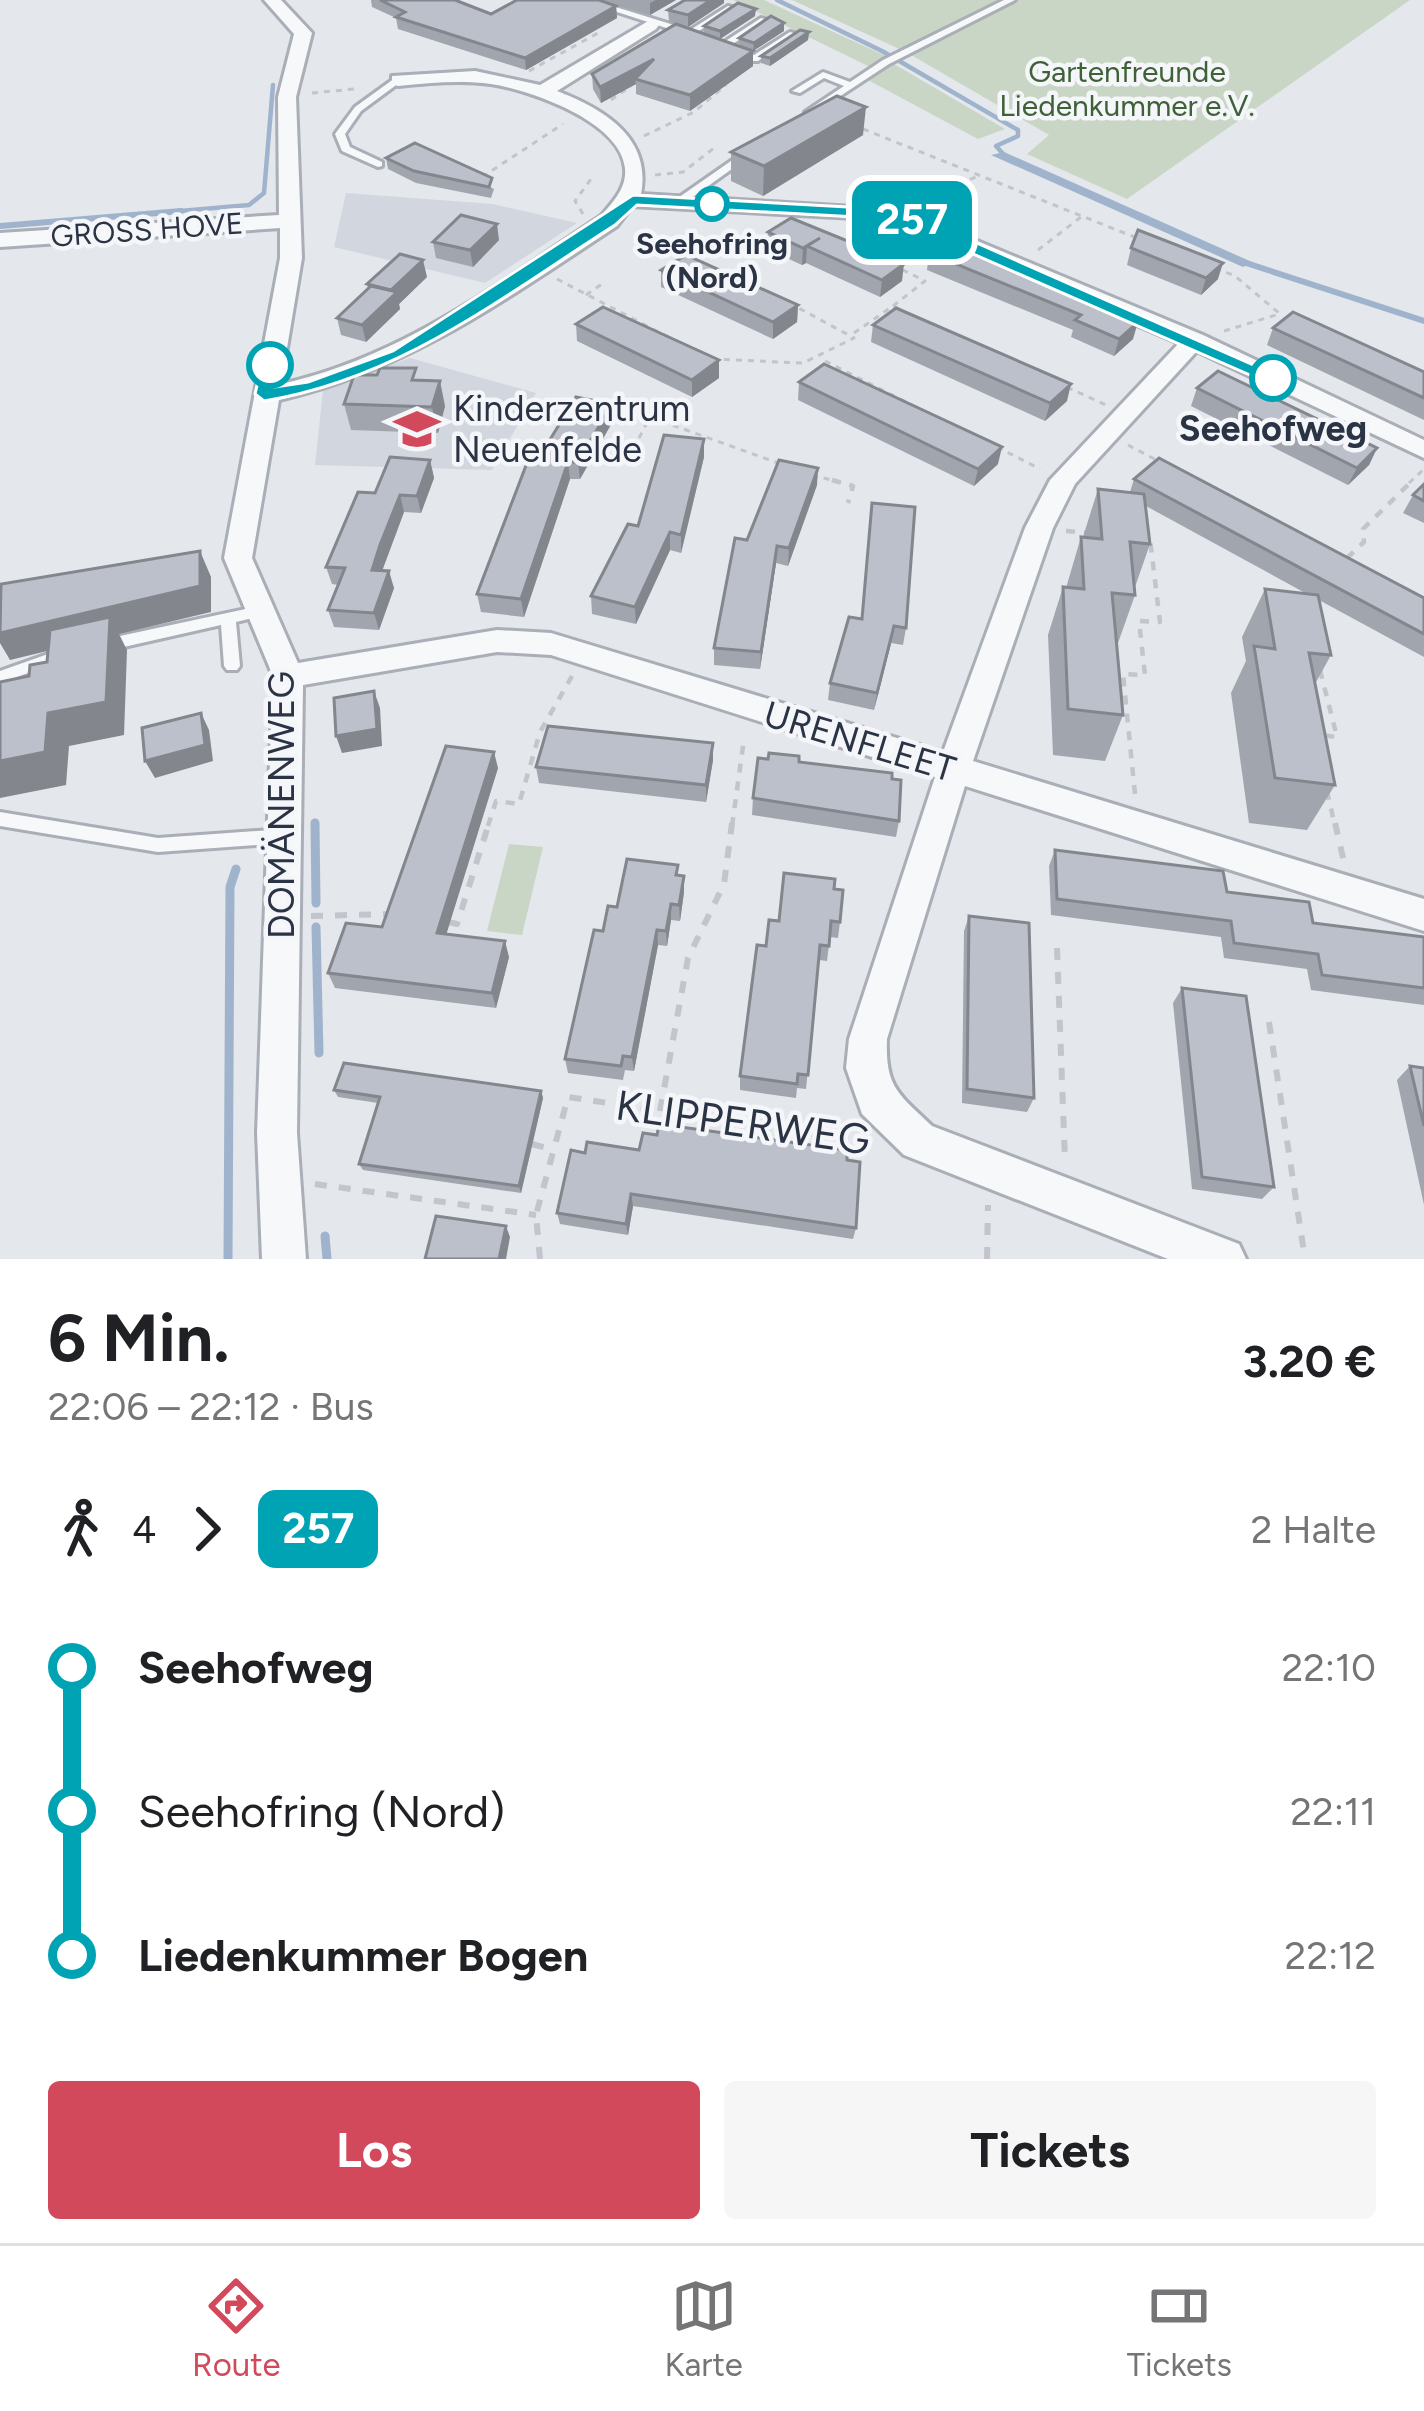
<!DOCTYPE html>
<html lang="de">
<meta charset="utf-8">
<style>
:root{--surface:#fff;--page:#f6f6f6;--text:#202124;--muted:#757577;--line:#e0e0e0;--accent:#d1495b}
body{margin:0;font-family:Figtree,sans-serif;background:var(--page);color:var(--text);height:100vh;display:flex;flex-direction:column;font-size:45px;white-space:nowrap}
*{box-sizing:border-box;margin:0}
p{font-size:39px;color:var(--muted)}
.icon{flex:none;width:66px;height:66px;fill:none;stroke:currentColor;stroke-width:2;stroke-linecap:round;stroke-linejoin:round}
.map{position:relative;height:1259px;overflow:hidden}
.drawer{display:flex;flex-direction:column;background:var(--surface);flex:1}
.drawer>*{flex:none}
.badge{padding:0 24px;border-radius:18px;font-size:42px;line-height:78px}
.map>.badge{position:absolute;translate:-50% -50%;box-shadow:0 0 0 6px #fff}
.legs{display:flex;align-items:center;gap:18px;height:132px;padding:0 48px;font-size:39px}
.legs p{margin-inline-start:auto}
.summary{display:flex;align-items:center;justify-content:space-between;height:204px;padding:0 48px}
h1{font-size:66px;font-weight:700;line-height:90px}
.primary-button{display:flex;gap:24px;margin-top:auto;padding:24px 48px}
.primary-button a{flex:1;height:138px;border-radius:12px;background:var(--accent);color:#fff;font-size:48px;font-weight:700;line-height:138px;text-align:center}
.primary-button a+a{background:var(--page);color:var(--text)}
ul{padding:0 48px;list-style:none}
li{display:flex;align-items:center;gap:42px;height:144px;font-size:45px}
li i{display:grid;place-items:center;width:18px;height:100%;margin:0 15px;background:currentColor}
li i::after{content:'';width:30px;height:30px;margin:-15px;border:9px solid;border-radius:50%;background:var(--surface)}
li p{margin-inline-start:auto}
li:first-child i{background:linear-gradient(#0000 50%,currentColor 0)}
li:last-child i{background:linear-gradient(currentColor 50%,#0000 0)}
.dock{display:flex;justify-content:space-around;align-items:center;height:168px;border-top:3px solid var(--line);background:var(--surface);font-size:33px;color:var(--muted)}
.dock a{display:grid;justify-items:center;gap:6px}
.dock .selected{color:var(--accent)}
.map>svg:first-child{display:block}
</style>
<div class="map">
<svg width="1424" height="1259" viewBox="0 0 1424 1259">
<rect width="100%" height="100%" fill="#e4e7ec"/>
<g fill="#d2d6de">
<path d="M346 193 492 204 577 223 485 283 334 247Z"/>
<path d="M410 358 536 393 492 470 315 465 323 390Z"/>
</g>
<g fill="#c9d6c5">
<path d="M733 0H764L888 57 870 67Z"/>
<path d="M792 0H1410L1127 199 1027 154 1049 135 906 52Z"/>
<path d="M894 64 1005 129 978 139 866 79Z"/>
<path d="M509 844 543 847 522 935 487 931Z"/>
</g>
<path fill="#9fb4cc" d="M1004 152 1252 262 1243 267 991 155Z"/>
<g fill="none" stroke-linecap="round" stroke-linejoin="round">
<g stroke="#9fb4cc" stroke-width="4.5">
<path d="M777 0 882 51 1018 130V136L996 146 1005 156"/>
<path d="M146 214 249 205 264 193 273 85"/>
</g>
<g stroke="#9fb4cc" stroke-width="6">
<path d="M0 226 181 211"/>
<path d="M1243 262 1424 321"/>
</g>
<g stroke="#9fb4cc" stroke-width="9">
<path d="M315 823 316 903"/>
<path d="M316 927 319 1053"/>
<path d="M325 1236 327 1259"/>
<path d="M228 1259 230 887 236 869"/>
</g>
<g stroke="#a9aeb7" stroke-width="6">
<g id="service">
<path d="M580 0H593L690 30 728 6 735 8 691 36Z"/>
<path d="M1004 0H1015L889 64 813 114 805 112 844 86 824 78 800 93 792 91 823 72 850 82 883 60Z"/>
<path d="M761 18 768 20 727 48H721V44Z"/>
<path d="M790 32 797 34 758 61H752L735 52 739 49 754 55Z"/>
<path d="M395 78 403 80 361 111 345 134 350 147 382 162V166L378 167 342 151 335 134 355 107Z"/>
<path d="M741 154 750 156 683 204H675V200Z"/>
<path d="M260 606 265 607 267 611 265 615 236 622 240 666 237 670H227L224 666 221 625 106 651 101 649 98 645 101 641 106 639Z"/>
<path d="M65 648 70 650 73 654 70 658 0 683V671Z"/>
<path d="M0 812 158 838 284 829 290 831 293 836 290 841 284 843 158 852 0 826Z"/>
</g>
</g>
<g stroke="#a9aeb7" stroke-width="6">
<path id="minor" d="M264 0H281L312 33 296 97 302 258 281 384C401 358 501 282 601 216 613 202 627 188 625 168 620 121 530 90 491 84 460 80 429 83 398 86L392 84V76L475 71 540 85 650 20 659 25 656 29 557 91C604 109 652 138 641 194L903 210 1203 335 1424 440V458L1197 351 1075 484 1053 528 973 761 1424 899V931L965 786 887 1039C885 1088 899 1094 932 1126L1239 1244 1246 1259H1168L904 1155 862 1114 846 1068 849 1039 935 777 551 655 497 652 303 685 297 1133 306 1259H262L257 1133 273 676 224 558 280 258V228L0 247V233L279 215 278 97 294 34ZM632 206 892 220 1179 343 1050 480 1025 528 943 752 551 633 497 630 298 663 252 558 279 400C407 371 509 297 617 226Z"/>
</g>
<g stroke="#c2c5cb" stroke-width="3" stroke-dasharray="6 6" stroke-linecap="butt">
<path d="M529 71 598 33"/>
<path d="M312 93 354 89"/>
<path d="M611 100 631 86"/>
<path d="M863 129 1137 238"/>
<path d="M644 136 694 112 726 85"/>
<path d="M655 175 683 172 714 148"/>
<path d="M482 177 563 124"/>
<path d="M914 201 981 175"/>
<path d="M583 214 575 201 594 175"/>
<path d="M637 235 734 276"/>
<path d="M1038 250 1081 217"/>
<path d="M1215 268 1235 276 1280 314"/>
<path d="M557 279 670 338"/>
<path d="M586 295 602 284"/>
<path d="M893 306 925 281 903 270"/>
<path d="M1224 331 1276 315"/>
<path d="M854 333 893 306 899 309"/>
<path d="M712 359 803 363 854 338 793 305"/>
<path d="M825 361 922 410"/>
<path d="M1067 387 1106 405"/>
<path d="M599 399 650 417"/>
<path d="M639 438 650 417 778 463"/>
<path d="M1128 445 1160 462"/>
<path d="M997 447 1040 469"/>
<path d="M812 475 843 483"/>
<path d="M1409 483 1423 470"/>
</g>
<g stroke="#c2c5cb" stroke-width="4.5" stroke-dasharray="9 9" stroke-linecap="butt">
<path d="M832 480 853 486 848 503"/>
<path d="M1066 531 1091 533"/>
<path d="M1347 558 1364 542 1363 529 1413 480"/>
<path d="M1320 670 1337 737 1321 735"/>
<path d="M1327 791 1335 826"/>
<path d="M1135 794 1123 674 1145 675 1139 621 1160 622 1150 539H1144"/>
<path d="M488 826 496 801 519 804 540 732 572 676"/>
<path d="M732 826 744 739"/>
</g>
<g stroke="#c2c5cb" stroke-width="6" stroke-dasharray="12 12" stroke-linecap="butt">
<path d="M1335 823 1344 862"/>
<path d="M311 916 389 914"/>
<path d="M448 922 457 924 489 823"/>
<path d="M1057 948 1065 1161"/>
<path d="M1269 1022 1305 1259"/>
<path d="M660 1111 688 958 724 884 732 823"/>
<path d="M532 1144 554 1150"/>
<path d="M315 1184 536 1215"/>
<path d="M540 1259 536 1215 568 1097 872 1143"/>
<path d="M987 1259 988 1205"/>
</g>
<use href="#service" fill="#f7f8fa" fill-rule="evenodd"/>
<use href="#minor" fill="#f7f8fa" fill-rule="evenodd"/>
</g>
<g fill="#a1a5ae">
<path d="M371 0H455L491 14 517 0H676L650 15 608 3 616 6 617 18 526 70 398 29 396 18 372 7Z"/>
<path d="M685 0H724V3L688 27 704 34V26L755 16 720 39 739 46V38L784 23V31L753 51V66L690 111 636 94V84L601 103 593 89 592 74 675 24 669 22 668 10Z"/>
<path d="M809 32 808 40 770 66 761 63V56Z"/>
<path d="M863 135 763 196 731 181V152Z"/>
<path d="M415 143 494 189 491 198 416 183 388 169 386 158Z"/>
<path d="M768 232 902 281 880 297 806 263 802 265 767 249Z"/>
<path d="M949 239 1133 339 1114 356 1071 337 1073 330 927 270 929 253Z"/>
<path d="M499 240 473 267 436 258 433 242Z"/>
<path d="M1131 248 1218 279 1201 295 1127 265Z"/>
<path d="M661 270 798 305 797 322 773 339 661 287Z"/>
<path d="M427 277 399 304 400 309 366 342 341 335 337 318 368 289 367 284Z"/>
<path d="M576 324 719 378 692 397 577 341Z"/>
<path d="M873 325 1067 401 1045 421 871 342Z"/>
<path d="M1273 328 1424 372V420L1267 345Z"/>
<path d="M418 380 445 406 438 433 351 430 344 404Z"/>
<path d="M799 382 998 464 974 486 798 400Z"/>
<path d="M1197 388 1377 448 1369 465 1348 485 1191 406Z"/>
<path d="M612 404 613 421 580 479H570L524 617 481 612 477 594 540 456Z"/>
<path d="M704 457 681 553 670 550 636 624 592 614 591 596 638 526Z"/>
<path d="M430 460 434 478 421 513 404 512 382 571 394 588 379 630 334 627 328 610 339 585 332 584 326 567 375 493Z"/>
<path d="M1134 479 1424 598V657L1319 600 1331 655 1315 684 1335 785 1307 830 1249 823 1231 693 1246 661 1242 637 1265 589 1307 594 1146 506 1150 544 1135 587V595L1118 643H1117L1123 715 1105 761 1053 755 1048 635 1063 587 1066 588 1081 537H1083L1098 489 1130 492Z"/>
<path d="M1424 484V523L1403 513 1413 495Z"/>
<path d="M817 485 788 566 776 563 760 669 714 665V648L747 540Z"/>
<path d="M849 617 906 628 903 645 891 643 874 710 828 700 830 683Z"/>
<path d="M768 759 799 762 892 779 899 821 896 837 752 815 753 798Z"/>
<path d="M713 760 706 802 539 783 536 767Z"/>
<path d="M498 768 446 934 509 957 496 1008 335 988 328 973 382 927Z"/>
<path d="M1055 850 1227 892 1313 923 1424 937V1005L1311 990 1307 969 1224 958 1221 937 1051 915 1049 866Z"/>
<path d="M678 865V876H684V892L680 921 671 920 667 946 658 945 634 1071 625 1070 623 1080 568 1073 565 1059 603 931 617 907Z"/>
<path d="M834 889 840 922 838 938 830 937 827 961 819 960 806 1089 797 1088 796 1098 740 1090V1076L766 946 779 921Z"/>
<path d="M969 916 1034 1098 1027 1112 962 1103 964 931Z"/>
<path d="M1182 988 1274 1187 1262 1199 1192 1189 1173 1003Z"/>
<path d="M1410 1066 1424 1068V1205L1397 1080Z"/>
<path d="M334 1090 541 1091 543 1098 521 1193 363 1170 359 1164 378 1103 338 1097Z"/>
<path d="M639 1150 847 1160 856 1228 853 1239 633 1206 628 1235 560 1224 557 1213 585 1153Z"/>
</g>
<g fill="#83868d">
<path d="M656 0H676L650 15V3Z"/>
<path d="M711 0H724V3L688 27V15Z"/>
<path d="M616 6 617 18 526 70 525 58Z"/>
<path d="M756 9 755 16 720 39V31Z"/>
<path d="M784 23V31L753 51V66L690 111V95L753 51 754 43Z"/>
<path d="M809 32 808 40 770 66V58Z"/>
<path d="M654 59 635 79 636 84 601 103 600 87Z"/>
<path d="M866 107 863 135 763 196 764 166Z"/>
<path d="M497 224 499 240 473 267 470 250Z"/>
<path d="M807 246 806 263 802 265 803 248Z"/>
<path d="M423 260 427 277 399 304 400 309 366 342 362 325 391 290Z"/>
<path d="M1223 263 1218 279 1201 295 1206 278Z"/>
<path d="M904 264 902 281 880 297 882 280Z"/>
<path d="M798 305 797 322 773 339V322Z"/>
<path d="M1138 322 1133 339 1114 356 1119 339Z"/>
<path d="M719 360V378L692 397V380Z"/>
<path d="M440 381 445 406 438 433 432 407Z"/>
<path d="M1071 384 1067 401 1045 421 1050 403Z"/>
<path d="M612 404 613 421 580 479 578 462Z"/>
<path d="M704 439V457L681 553V535Z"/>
<path d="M1002 447 998 464 974 486 978 469Z"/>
<path d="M1377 448 1369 465 1348 485 1357 468Z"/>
<path d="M430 460 434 478 421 513 417 496Z"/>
<path d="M568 462 570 479 524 617 521 599Z"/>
<path d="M818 468 817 485 788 566 789 548Z"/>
<path d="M400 495 404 512 376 587 372 570Z"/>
<path d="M670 532V550L636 624 635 607Z"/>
<path d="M777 546 776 563 760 669 761 652Z"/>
<path d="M200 551 211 577V612L119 634 127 650 124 735 69 746 66 785 0 798V761L48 713 109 636 10 660 0 643V633Z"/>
<path d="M389 571 394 588 379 630 374 613Z"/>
<path d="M894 626 891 643 874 710 877 693Z"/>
<path d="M374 691 380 708 382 746 342 753 336 736Z"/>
<path d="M201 713 209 730 213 761 155 778 145 761Z"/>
<path d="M713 743V760L706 802V785Z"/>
<path d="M494 752 498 768 442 948 437 933Z"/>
<path d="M684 876V892L680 921 679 905Z"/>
<path d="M671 904V920L667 946 666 931Z"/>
<path d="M657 930 658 945 634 1071 632 1057Z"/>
<path d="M505 941 509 957 496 1008 492 993Z"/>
<path d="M541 1091 543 1098 521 1193 519 1186Z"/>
<path d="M631 1194 633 1206 628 1235 626 1224Z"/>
<path d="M506 1226 510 1237 506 1259H499Z"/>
</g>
<g fill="#bbc0ca" stroke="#83868d" stroke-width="3">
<path d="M380 0H455L491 14 517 0H599L616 6 525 58 396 17 405 12Z"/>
<path d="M685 0H711L688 15 668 10Z"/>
<path d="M738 3 756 9 720 31 704 26Z"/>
<path d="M771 16 784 23 754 43 739 38Z"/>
<path d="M676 24 753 51 690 95 635 79 654 59 600 87 592 74Z"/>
<path d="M800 30 809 32 770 58 761 56Z"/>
<path d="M837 96 866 107 764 166 731 152Z"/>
<path d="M415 143 492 178 489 187 414 171 386 158Z"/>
<path d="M461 215 497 224 470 250 433 242Z"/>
<path d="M791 218 904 264 882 280 807 246 820 238 803 248 768 232Z"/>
<path d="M1138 230 1223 263 1206 278 1131 248Z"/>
<path d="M949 239 1138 322 1119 339 1075 320 1081 315 929 253Z"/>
<path d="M400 254 423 260 391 290 367 284Z"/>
<path d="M686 255 798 305 773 322 661 270Z"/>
<path d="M371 286 397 292 362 325 337 318Z"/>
<path d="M603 307 719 360 692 380 576 324Z"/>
<path d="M896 308 1071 384 1050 403 873 325Z"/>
<path d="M1293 312 1424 372V398L1273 328Z"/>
<path d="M824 364 1002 447 978 469 799 382Z"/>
<path d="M380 368H416L412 380 440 381 432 407 344 404 354 375H377Z"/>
<path d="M1218 371 1377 448 1357 468 1197 388Z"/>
<path d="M576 397 612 404 578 462H568L521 599 477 594 530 455 540 456Z"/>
<path d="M664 435 704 439 681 535 670 532 635 607 591 596 628 524 638 526Z"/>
<path d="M390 457 430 460 417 496 400 495 380 545 372 570 389 571 374 613 328 610 345 568 326 567 358 492 375 493Z"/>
<path d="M1159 458 1424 598V634L1134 479Z"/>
<path d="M779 460 818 468 789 548 777 546 761 652 714 648 735 538 747 540Z"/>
<path d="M1424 484V501L1413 495Z"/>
<path d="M1098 489 1144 494 1150 544 1130 542 1135 595 1112 593 1123 715 1068 709 1063 587 1084 589 1081 537 1102 539Z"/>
<path d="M872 503 915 507 906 628 894 626 877 693 830 683 849 617 862 619Z"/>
<path d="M200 551V586L0 633 1 584Z"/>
<path d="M1265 589 1318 595 1331 655 1309 653 1335 785 1275 778 1254 646 1275 649Z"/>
<path d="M110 617 106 702 48 713 45 752 0 761V682L29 676 30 665 47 662 50 630Z"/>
<path d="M374 691 377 729 336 736 334 698Z"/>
<path d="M201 713 205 745 145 761 142 728Z"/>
<path d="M548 726 713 743 706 785 536 767Z"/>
<path d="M446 746 494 752 437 933 505 941 492 993 328 973 346 923 382 927Z"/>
<path d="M769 753 799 756V762L892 773V779L901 780 899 821 753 798 758 758 768 759Z"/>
<path d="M1055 850 1223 871 1227 892 1309 902 1313 923 1424 937V988L1322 975 1318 954 1234 943 1231 921 1057 899Z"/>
<path d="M627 859 678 865 676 875 684 876 679 905 671 904 666 931 657 930 632 1057 623 1056 621 1066 565 1059 594 930 603 931 608 906 617 907Z"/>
<path d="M784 873 835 879 834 889 843 890 840 922 831 921 829 946 820 945 808 1075 798 1074 797 1084 740 1076 757 945 766 946 769 920 779 921Z"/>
<path d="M969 916 1029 923 1034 1098 967 1089Z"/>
<path d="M1182 988 1246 996 1274 1187 1202 1177Z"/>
<path d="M344 1063 541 1091 519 1186 359 1164 380 1097 334 1090Z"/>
<path d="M1410 1066 1424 1068V1126Z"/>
<path d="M659 1124 847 1150V1160L860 1162 856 1228 631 1194 626 1224 557 1213 571 1150 585 1153 587 1142 639 1150 643 1133 657 1135Z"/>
<path d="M436 1216 506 1226 499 1259H425Z"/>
</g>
<path fill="#00a3b4" stroke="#fff" stroke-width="3" d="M633 195 902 210 1283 378 1266 382 893 219 637 205 615 225C502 297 400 379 264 401L255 394 263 361 279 365 275 387 308 382 393 351Z"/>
<defs>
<g id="school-bare" transform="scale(3.6)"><path d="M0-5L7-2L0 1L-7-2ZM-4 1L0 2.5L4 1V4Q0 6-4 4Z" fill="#d1495b" stroke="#f4f6f9" stroke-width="2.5" paint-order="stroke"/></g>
</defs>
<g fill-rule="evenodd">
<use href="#school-bare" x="417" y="429"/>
</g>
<g fill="#fff" stroke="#00a3b4" stroke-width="6">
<circle cx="712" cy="204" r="15"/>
<circle cx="270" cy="365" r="21"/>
<circle cx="1273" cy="378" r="21"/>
</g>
<g text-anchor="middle" stroke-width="9" stroke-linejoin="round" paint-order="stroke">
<g font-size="30" fill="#3f6138" stroke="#f4f6f9">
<text x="1127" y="82">Gartenfreunde<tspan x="1127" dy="34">Liedenkummer e.V.</tspan></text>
</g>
<g font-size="30" fill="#2b3445" stroke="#f4f6f9">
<text transform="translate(147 230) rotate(-4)" y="10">GROSS HOVE</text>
</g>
<g font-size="30" font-weight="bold" fill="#2b3445" stroke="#f4f6f9">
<text x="712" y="254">Seehofring<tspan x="712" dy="34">(Nord)</tspan></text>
</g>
<g font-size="36" fill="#2b3445" stroke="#f4f6f9" text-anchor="start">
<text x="453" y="421">Kinderzentrum<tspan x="453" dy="41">Neuenfelde</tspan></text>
</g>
<g font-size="36" font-weight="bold" fill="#2b3445" stroke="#f4f6f9">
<text x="1273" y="441">Seehofweg</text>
</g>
<g font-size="36" fill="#2b3445" stroke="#f4f6f9">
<text transform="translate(860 741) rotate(17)" y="13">URENFLEET</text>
<text transform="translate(281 805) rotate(-90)" y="13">DOMÄNENWEG</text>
</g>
<g font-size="42" fill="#2b3445" stroke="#f4f6f9">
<text transform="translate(743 1122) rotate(8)" y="15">KLIPPERWEG</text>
</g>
</g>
</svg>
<b class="badge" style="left:912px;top:220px;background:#00a3b4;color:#fff">257</b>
</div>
<section class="drawer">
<div class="summary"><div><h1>6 Min.</h1><p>22:06 – 22:12 · Bus</p></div><b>3.20 €</b></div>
<div class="legs"><svg class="icon" aria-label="walk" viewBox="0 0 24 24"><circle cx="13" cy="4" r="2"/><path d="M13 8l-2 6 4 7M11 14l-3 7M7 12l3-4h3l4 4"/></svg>4<svg class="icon" aria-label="forward" viewBox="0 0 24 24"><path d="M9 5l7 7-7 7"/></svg><b class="badge" style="background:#00a3b4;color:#fff">257</b><p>2 Halte</p></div>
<ul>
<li><i style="color:#00a3b4"></i><b>Seehofweg</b><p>22:10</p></li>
<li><i style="color:#00a3b4"></i><span>Seehofring (Nord)</span><p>22:11</p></li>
<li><i style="color:#00a3b4"></i><b>Liedenkummer Bogen</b><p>22:12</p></li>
</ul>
<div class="primary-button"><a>Los</a><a>Tickets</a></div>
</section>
<nav class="dock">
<a class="selected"><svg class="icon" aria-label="directions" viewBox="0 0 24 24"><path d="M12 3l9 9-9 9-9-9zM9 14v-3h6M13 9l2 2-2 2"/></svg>Route</a>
<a><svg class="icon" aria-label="map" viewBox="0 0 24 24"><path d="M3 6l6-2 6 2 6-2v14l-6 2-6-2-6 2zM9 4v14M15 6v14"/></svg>Karte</a>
<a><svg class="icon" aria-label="tickets" viewBox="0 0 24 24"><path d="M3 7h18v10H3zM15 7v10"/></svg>Tickets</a>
</nav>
